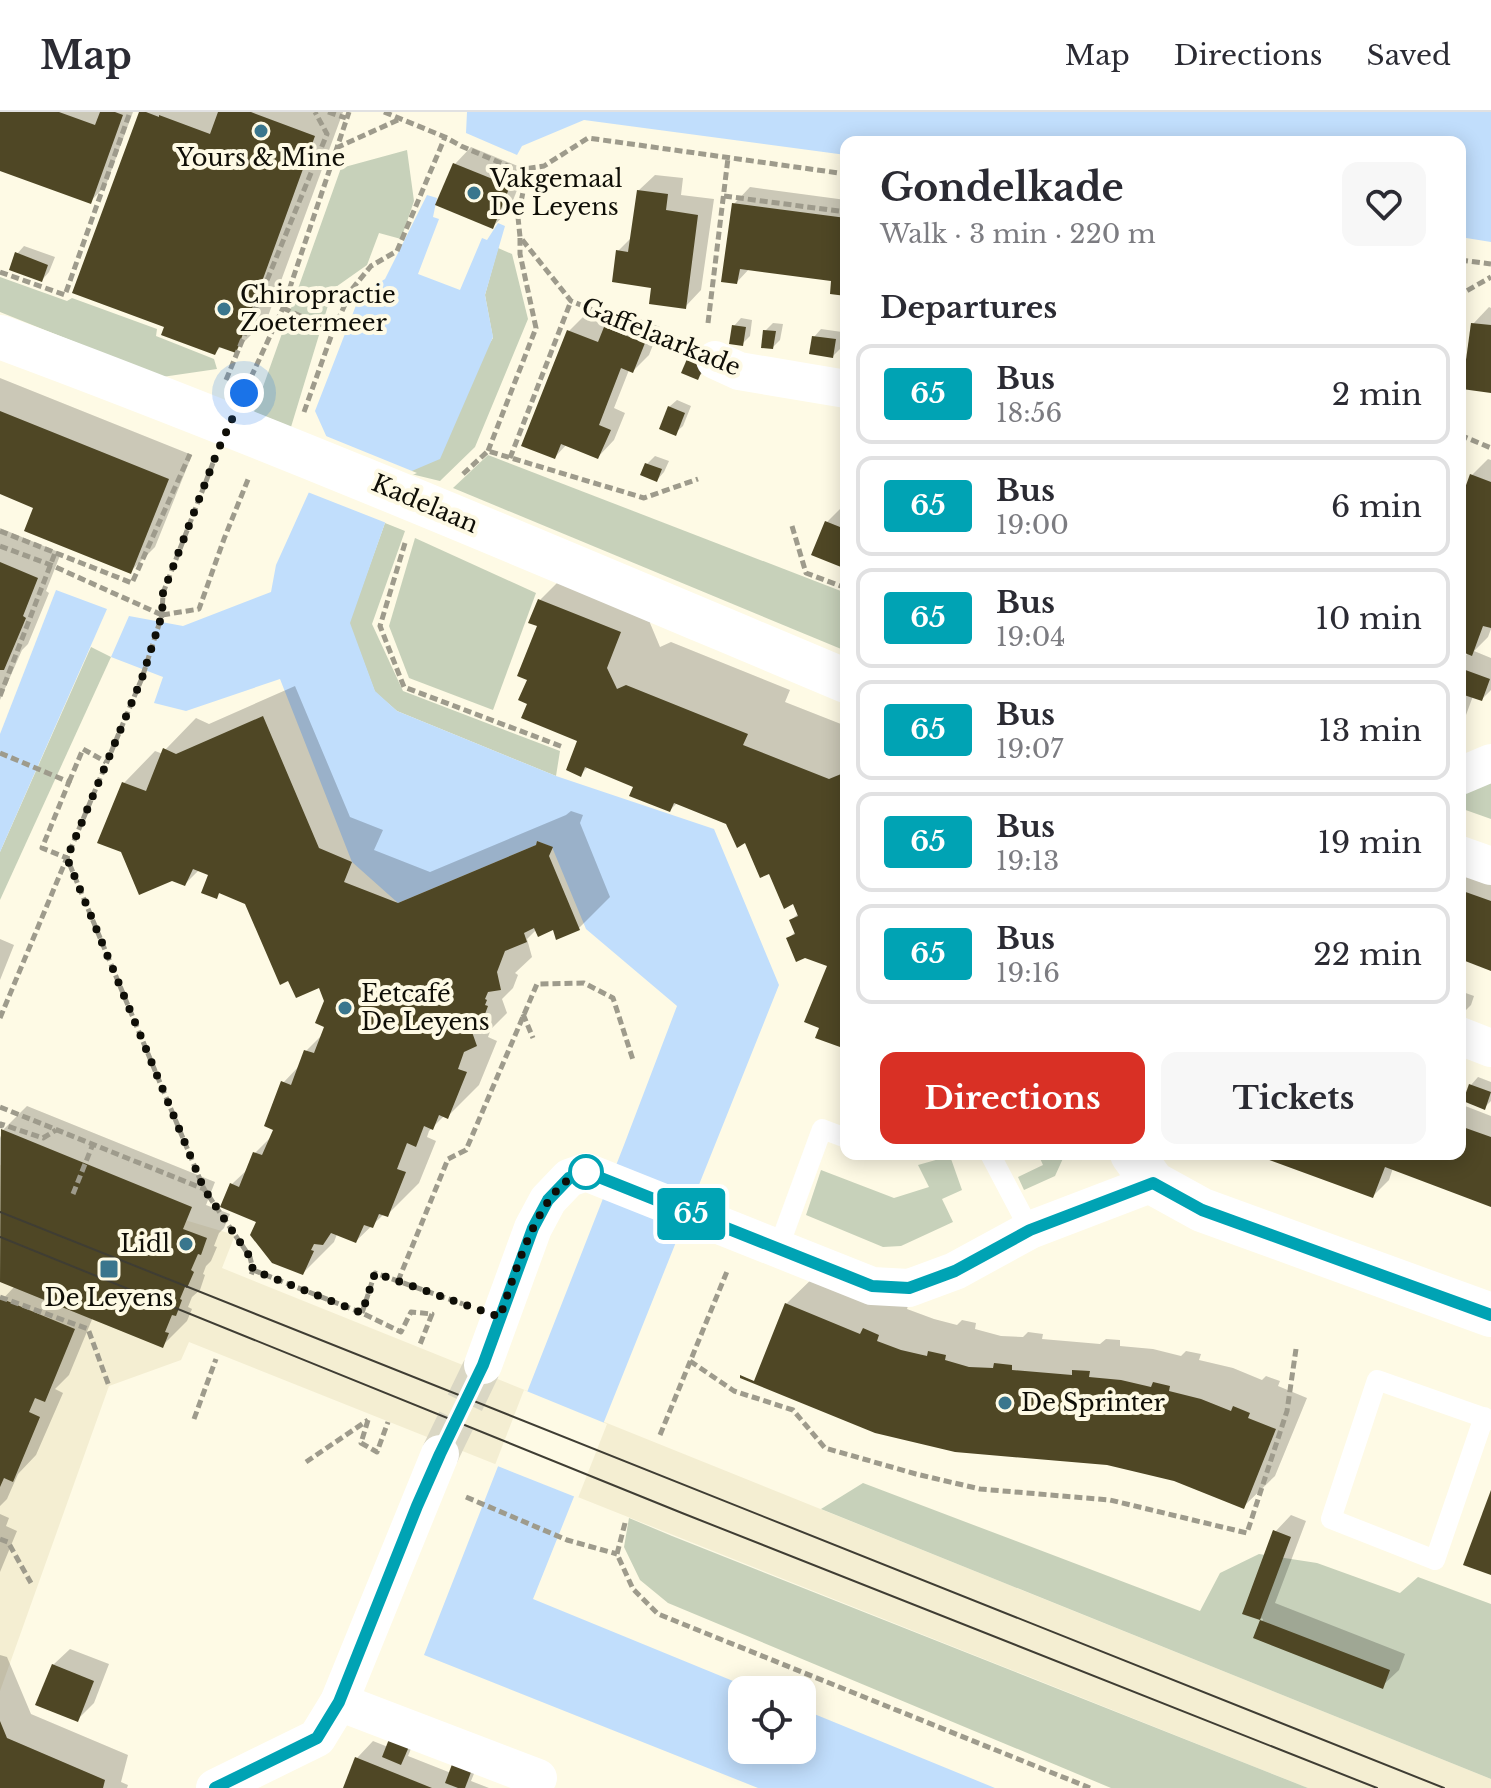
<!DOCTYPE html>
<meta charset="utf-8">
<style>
:root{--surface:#fff;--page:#f7f7f7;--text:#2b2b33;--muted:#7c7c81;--line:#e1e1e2;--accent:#d93025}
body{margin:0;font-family:"Libre Baskerville",serif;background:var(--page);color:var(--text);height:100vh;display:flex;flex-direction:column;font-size:30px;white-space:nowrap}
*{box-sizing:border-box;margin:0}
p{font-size:26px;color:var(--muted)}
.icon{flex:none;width:44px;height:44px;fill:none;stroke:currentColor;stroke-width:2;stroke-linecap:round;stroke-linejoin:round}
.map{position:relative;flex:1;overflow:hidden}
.drawer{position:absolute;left:840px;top:24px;width:626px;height:1024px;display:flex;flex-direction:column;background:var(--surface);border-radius:16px;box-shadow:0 4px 20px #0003}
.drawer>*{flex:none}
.badge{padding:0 16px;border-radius:6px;font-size:28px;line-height:52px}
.buttons{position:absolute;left:728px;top:1564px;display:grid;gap:16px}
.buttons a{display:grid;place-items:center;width:88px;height:88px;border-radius:16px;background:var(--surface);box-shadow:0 4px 20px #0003;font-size:40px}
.you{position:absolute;width:40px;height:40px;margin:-20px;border:6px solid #fff;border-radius:50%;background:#1a73e8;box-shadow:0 0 0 12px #1a73e833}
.map>.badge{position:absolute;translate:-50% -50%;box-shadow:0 0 0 4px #fff}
h2{padding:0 40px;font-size:30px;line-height:72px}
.round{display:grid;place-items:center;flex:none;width:84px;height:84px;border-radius:16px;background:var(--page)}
.overview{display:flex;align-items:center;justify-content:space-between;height:136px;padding:0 40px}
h1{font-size:38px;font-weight:800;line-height:60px}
.button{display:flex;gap:16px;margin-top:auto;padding:16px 40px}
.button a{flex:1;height:92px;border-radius:16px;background:var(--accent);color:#fff;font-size:32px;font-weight:800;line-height:92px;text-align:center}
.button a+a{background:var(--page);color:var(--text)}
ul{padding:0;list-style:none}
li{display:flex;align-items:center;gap:24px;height:100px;margin:0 16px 12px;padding:0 24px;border:4px solid var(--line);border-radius:16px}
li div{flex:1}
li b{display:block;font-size:30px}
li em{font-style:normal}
li .badge{min-width:88px;font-weight:700;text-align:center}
header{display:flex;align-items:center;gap:48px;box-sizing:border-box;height:112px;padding:0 40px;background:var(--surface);border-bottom:2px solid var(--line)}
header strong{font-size:38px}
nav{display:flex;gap:44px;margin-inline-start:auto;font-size:28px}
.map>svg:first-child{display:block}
</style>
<header>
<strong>Map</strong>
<nav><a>Map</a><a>Directions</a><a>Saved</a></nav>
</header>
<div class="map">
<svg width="1491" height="1676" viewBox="0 0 1491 1676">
<rect width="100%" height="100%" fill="#fefae5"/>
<path fill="#f4eed2" d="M0 1053 235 1123 222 1156 1491 1667V1676H1308L189 1230 181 1248 109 1274 0 1579Z"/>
<g fill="#c7d1ba">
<path d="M407 38 414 89 401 127 379 121 367 153 333 177 291 315 254 300 341 56Z"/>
<path d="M498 136 512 142 528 207 475 335 440 369 407 361 493 226 485 183Z"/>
<path d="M0 165 67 189 72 186 157 217 156 224 214 247 217 257 162 265 0 200Z"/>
<path d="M488 343 846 481V539L453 376Z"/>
<path d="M385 411 405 419 372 512 403 579 560 639 556 664 397 599 375 580 349 511Z"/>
<path d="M415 426 536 481 493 598 409 566 389 514Z"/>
<path d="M91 535 111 545 0 788V740Z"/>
<path d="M1491 666V707L1460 696V680Z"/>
<path d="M1038 1042H1065L1055 1064 1024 1078 1018 1065 1043 1053Z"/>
<path d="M950 1044 962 1078 942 1087 953 1110 901 1134 883 1135 806 1103 821 1058 894 1086 929 1075 918 1053Z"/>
<path d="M863 1371 1200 1499 1220 1461 1259 1442 1317 1451 1400 1481 1418 1465 1491 1492V1667L821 1397Z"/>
<path d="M629 1406 672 1424 1308 1676H1111L668 1491 640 1468 624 1435Z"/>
</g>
<g fill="#c1defc">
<path d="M467 0H1491V130L1460 125V30H846V43L584 8 522 34 517 43 466 21Z"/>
<path d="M427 83 437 86 433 105 439 107 418 162 460 178 482 126 487 128 498 111 505 114 485 183 493 225 440 347 407 361 385 411 350 511 375 579 397 599 556 664 714 717 779 873 533 1487 755 1578H742V1638H802V1597L995 1676H758L424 1543 624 1033 677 894 586 817 552 735 537 729 536 733 398 791 352 750 280 567 186 599 154 591 163 565 111 545 129 504 183 514 271 480 276 453 309 380 328 328 315 299 360 183 385 167Z"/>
<path d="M56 478 107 497 0 740V622Z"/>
</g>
<g fill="#fefae5">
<path d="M321 322 417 361 410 364 389 412 305 379 324 328Z"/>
<path d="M524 1278 607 1312 578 1386 495 1353Z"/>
</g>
<g fill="#0003">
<path d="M0 0H133L106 73 90 90 0 57Z"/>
<path d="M141 0H343L267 207 235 239 222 234 214 241 166 214Z"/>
<path d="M471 35 525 57 509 99 492 115 455 52Z"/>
<path d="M655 63 683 66 681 83 714 87 701 178 685 195 618 139 632 125 638 79Z"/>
<path d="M750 75 846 88V182L834 168 750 156 737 170 734 92Z"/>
<path d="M24 134 55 145 49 160 42 168 17 142Z"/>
<path d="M1489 195 1491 196V279L1473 212Z"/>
<path d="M622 200 660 215 649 243 633 259 629 258 614 296 625 301 614 328 598 345 567 332 555 345 569 219 585 203 610 212Z"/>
<path d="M741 206 752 208 750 224 742 232 734 214Z"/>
<path d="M773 211 783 212 780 228 773 235 765 219Z"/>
<path d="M821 217 842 220 841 236 833 244 814 225Z"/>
<path d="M696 241 710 246 706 258 698 265 688 248Z"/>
<path d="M0 266 192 343 155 435 131 459 36 394 0 380Z"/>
<path d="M677 288 691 294 683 314 675 321 669 295Z"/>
<path d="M655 344 669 349 664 360 657 368 647 352Z"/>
<path d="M1488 347 1491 348V517L1488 525 1474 539 1491 546V578L1482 587 1473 584 1466 603 1460 609V549L1469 540 1460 537V396L1472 363Z"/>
<path d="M843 394 846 395V455L827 410Z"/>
<path d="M0 416 61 441 46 479 49 481 28 532 22 538 0 588Z"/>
<path d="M583 445 663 477 650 511 660 535 671 530 790 578 785 590 846 614V926L839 933 830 853 788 827 796 819 791 808 799 801 794 790 746 729 728 711 677 691 670 698 635 674 588 655 581 662 580 628 530 590 529 567 540 513V488Z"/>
<path d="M295 574 350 705 383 718 374 738 430 760 566 703 571 699 583 703 580 711 610 785 579 816 537 817 527 827 532 845 515 861 518 863 513 876 502 887 507 901 491 917 488 925 497 929 479 973 448 1004 445 1003 429 1019 427 1025 436 1029 419 1071 387 1103 384 1102 356 1129 337 1122 334 1130 303 1161 259 1109 232 1072 249 1056 255 1041 273 1023 283 971 300 953 306 939 324 921 327 889 320 873 247 791 221 780 216 784 211 762 200 757 185 772 122 739 100 730 124 671 155 639 163 642 165 638 196 606 209 612Z"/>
<path d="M1460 756 1491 768V857L1460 845Z"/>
<path d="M0 827 14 833 0 868Z"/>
<path d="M1460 879 1474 884 1471 893 1463 901 1460 900Z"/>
<path d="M1478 965 1491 970V989L1485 995 1471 973Z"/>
<path d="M1460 992 1491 1004V1093L1393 1056 1389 1068 1373 1084 1259 1042H1460Z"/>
<path d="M27 994 215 1070 206 1093 230 1102 224 1116 219 1121 214 1134 217 1135 211 1149 206 1154 203 1162 205 1163 200 1178 192 1185 188 1195 192 1197 187 1209 163 1233 93 1205 69 1263 55 1277 63 1281 36 1343 18 1362 7 1387 0 1394V1190L15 1174 0 1168V1026L3 1018Z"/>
<path d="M818 1161 909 1191 907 1197 934 1207 957 1213 962 1208 976 1211 975 1217 1001 1224 1023 1225 1028 1220 1043 1222 1042 1227 1100 1232 1106 1227 1120 1228V1234L1153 1237 1181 1244 1186 1239 1201 1242 1199 1248 1233 1256 1262 1268 1266 1264 1280 1269 1278 1274 1307 1286 1275 1364 1243 1395 786 1192Z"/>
<path d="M0 1402 9 1406 6 1414 17 1419 0 1460Z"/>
<path d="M1291 1403 1306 1409 1275 1491 1405 1542 1399 1558 1382 1574 1256 1525 1263 1507 1245 1501 1275 1420Z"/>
<path d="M70 1537 109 1552 94 1591 78 1607 53 1553Z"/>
<path d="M0 1543 7 1545 31 1602 128 1643 121 1670 128 1673 127 1676H0Z"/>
<path d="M417 1622 408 1644 451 1661 480 1647 471 1669 489 1676H345L357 1646 373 1629 388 1635Z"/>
</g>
<g fill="#4f4725">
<path d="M0 0H59L95 13 100 0H115L123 3 91 92 0 59Z"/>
<path d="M139 0H146L159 5V3L210 22 218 0H251L315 24 236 241 219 235 215 243 161 223 164 215 72 181Z"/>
<path d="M453 51 510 74 493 117 435 93Z"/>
<path d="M637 78 668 82 666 98 698 103 686 197 649 192 651 176 612 170 616 138 628 140Z"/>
<path d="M732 91 846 106V184L830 182 831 169 740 157 737 172 721 170Z"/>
<path d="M15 140 48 153 42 170 9 158Z"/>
<path d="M1471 211 1491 213V281L1462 277Z"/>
<path d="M732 213 746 215 743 234 729 232Z"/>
<path d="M604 215 645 231 633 261 621 256 599 313 611 318 598 347 561 332 555 347 521 334 567 218 598 230Z"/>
<path d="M763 218 776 219 773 237 761 236Z"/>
<path d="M812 224 836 227 833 246 809 242Z"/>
<path d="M687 247 704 254 698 268 681 261Z"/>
<path d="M668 294 685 301 676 324 659 317Z"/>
<path d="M0 299 169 367 131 462 24 419 33 396 0 382Z"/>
<path d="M645 351 662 357 657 370 640 363Z"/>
<path d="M1470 362 1491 370V516L1483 514 1472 544 1460 539V390Z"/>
<path d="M846 400V457L811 443 825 409 840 415Z"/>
<path d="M0 450 38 466 23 504 26 506 4 558H0Z"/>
<path d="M538 487 621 520 607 556 617 577 626 573 748 622 743 633 829 667 846 660V927L843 926 840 935 815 926 819 916 804 910 827 854 805 846 796 850 786 826 795 822 789 808 798 804 793 792 784 797 769 762 760 766 745 731 737 736 726 712 674 691 670 700 629 684 633 675 585 655 581 665 566 658 577 629 521 606 527 592 518 588 527 568 517 564 537 514 528 511Z"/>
<path d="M1460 556 1490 567 1482 589 1464 583 1460 594Z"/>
<path d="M263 604 319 736 352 750 344 770 398 791 536 733 537 729 553 735 549 744 580 818 556 828 553 818 538 825 534 816 524 821 527 830 505 839 497 860 501 878 488 880 485 887 487 888 485 893 488 894 482 910 478 908 472 920 477 934 464 940 458 957 467 960 448 1007 439 1003 433 1018 424 1014 416 1035 407 1031 397 1057 406 1060 388 1105 379 1102 373 1116 364 1113 356 1131 331 1121 323 1133 314 1132 311 1138 314 1139 303 1163 272 1151 250 1123 256 1110 220 1095 230 1071 239 1075 253 1040 262 1043 273 1018 264 1014 281 969 291 973 304 938 314 941 324 915 315 911 324 889 319 876 296 886 288 869 280 873 245 792 219 781 217 787 201 781 208 763 193 757 185 774 172 769 139 783 121 740 97 731 122 670 146 679 163 636 176 642Z"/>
<path d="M1460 778 1491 789V859L1460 847Z"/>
<path d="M1469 972 1491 980 1485 998 1463 989Z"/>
<path d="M1460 1014 1491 1025V1095L1385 1055 1373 1086 1253 1042H1460Z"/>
<path d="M1 1017 192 1095 183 1117 207 1126 201 1143 198 1142 191 1158 194 1160 187 1176 185 1175 180 1187 182 1188 176 1204 172 1203 165 1220 169 1221 163 1236 0 1170Z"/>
<path d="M0 1186 75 1217 45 1290 35 1286 29 1300 40 1305 13 1370 4 1366 0 1375Z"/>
<path d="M785 1191 860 1222 863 1216 879 1223 877 1229 901 1238 927 1244 928 1239 946 1243 945 1248 969 1255 993 1256 994 1251 1012 1253V1258L1072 1263V1258L1090 1259 1089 1265 1121 1268 1151 1275 1153 1270 1170 1274 1169 1279 1201 1287 1231 1299 1233 1294 1250 1301 1248 1306 1276 1317 1244 1397 1174 1369 1107 1353 955 1340 875 1321 740 1266V1263L754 1269Z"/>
<path d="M1491 1378V1463L1463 1453Z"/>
<path d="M1273 1418 1291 1425 1260 1508 1390 1558 1383 1577 1253 1526 1260 1508 1242 1502Z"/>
<path d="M52 1552 94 1569 78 1610 35 1593Z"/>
<path d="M0 1609 7 1626 105 1668 103 1676H0Z"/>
<path d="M391 1622 411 1630 401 1653 382 1645Z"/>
<path d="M355 1645 432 1676H343Z"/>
<path d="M454 1647 473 1655 465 1676H458L445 1671Z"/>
</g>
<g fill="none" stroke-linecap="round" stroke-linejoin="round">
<path stroke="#dad7c4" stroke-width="38" stroke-dasharray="38 19" stroke-linecap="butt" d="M440 1342 483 1253"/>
<g stroke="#9e9b8c" stroke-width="5" stroke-dasharray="8 4" stroke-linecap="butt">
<path d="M328 0 346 6"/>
<path d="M384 0 445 25 461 34 517 58 544 54 588 26 846 62"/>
<path d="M336 36 400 7"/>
<path d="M517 58 523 80 518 105 520 125 571 189 679 233"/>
<path d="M724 84 846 100"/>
<path d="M1460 148 1491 152"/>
<path d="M0 160 65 183 130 0"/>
<path d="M283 196 333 219"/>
<path d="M1460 200 1463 181 1491 165"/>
<path d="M708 211 728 46"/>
<path d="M226 268 327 22 315 0"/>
<path d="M246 276 283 196 349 0"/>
<path d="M304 300 333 219 352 177 371 154 397 139 445 25"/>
<path d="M1460 323 1491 336"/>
<path d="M488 339 536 216 520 142V126"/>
<path d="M510 346 571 189"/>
<path d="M463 362 488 339 644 386 698 367"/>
<path d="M792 414 806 461 846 476"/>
<path d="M0 419 132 471 190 342"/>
<path d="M405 431 380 514 404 575 563 635"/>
<path d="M0 434 51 453 162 503"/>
<path d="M162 503 199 497 224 427 249 365"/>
<path d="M0 584 55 441"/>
<path d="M0 641 69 670 42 736 67 746 204 1077"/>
<path d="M69 670 83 637 106 650"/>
<path d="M523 902 533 926"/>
<path d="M0 906 142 566 162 503 163 481 213 351"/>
<path d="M0 995 204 1077 250 1145 253 1158 251 1163"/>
<path d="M0 1016 1 1012 43 1026 56 1018"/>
<path d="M73 1082 93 1032"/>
<path d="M253 1158 362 1201 401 1220 411 1200 432 1202 419 1235"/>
<path d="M398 1169 448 1047 466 1038 537 872 584 871 613 886 633 948"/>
<path d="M0 1185 88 1217 109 1274"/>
<path d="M362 1201 375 1161 463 1192"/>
<path d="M690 1249 734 1279 793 1298 825 1336 916 1362 980 1377 1110 1388 1247 1421 1287 1299 1296 1237"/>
<path d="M194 1307 216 1247"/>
<path d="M368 1308 361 1331 377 1340 388 1310"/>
<path d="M660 1323 728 1157"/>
<path d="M306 1350 368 1308"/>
<path d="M466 1385 567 1428 617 1442"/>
<path d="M625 1411 617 1442 633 1477 658 1502 1090 1676"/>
<path d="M0 1427 8 1430 31 1471"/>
</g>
<g stroke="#fff" stroke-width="20">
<path d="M990 1042 1030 1118"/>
<path d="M778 1137 822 1017 846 1026"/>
<path d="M1484 1305 1435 1448 1331 1407 1377 1268 1491 1308"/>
</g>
<g stroke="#fff" stroke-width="38">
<path d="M715 248 739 259 846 277"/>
<path d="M1460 664 1491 651"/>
<path d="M1460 743 1491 754"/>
<path d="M1460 924 1491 936"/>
<path d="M483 1253 533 1116 548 1088 569 1066 586 1060 872 1174 909 1176 955 1159 1030 1118 1153 1071"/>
<path d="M339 1590 538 1666"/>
<path d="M215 1676 317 1626 339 1590 440 1342"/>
</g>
<g stroke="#fff" stroke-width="44">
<path d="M0 225C286 331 565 451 846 569"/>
<path d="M1132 1042 1153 1071 1202 1098 1491 1203"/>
</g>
<g stroke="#3f3d33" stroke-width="2">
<path d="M0 1100 1444 1676"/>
<path d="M0 1125 682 1401 1377 1676"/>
</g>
</g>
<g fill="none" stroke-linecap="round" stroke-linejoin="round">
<g stroke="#fff" stroke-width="18">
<path id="line" d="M215 1676 317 1626 339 1590 417 1394 440 1342 483 1253 533 1116 548 1088 569 1066 586 1060 872 1174 909 1176 955 1159 1030 1118 1153 1071 1202 1098 1491 1203"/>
</g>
<use href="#line" stroke="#00a3b4" stroke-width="12"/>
<path stroke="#0f0e07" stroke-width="8" stroke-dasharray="0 14.4" d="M244 281 218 338 163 481 162 503 142 566 67 746 204 1077 250 1145 253 1158 362 1201 375 1161 500 1205C514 1164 534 1093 569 1067 573 1064 581 1062 586 1060"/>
</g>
<g fill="#3a768d" stroke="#fefae5" stroke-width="3">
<circle cx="261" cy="19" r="8"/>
<circle cx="474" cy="81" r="8"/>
<circle cx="224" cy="197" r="8"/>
<circle cx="345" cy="896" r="8"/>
<circle cx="186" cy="1132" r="8"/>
<rect x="99" y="1147" width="20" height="20" rx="4"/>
<circle cx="1005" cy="1291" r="8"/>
</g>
<circle fill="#fff" stroke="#00a3b4" stroke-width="4" cx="586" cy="1060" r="16"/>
<g text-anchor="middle" stroke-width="8" stroke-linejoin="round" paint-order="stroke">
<g font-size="24" fill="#0f0e07" stroke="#fefae5" text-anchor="start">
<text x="261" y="54" text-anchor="middle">Yours &amp; Mine</text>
<text x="490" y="75">Vakgemaal<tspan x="490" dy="28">De Leyens</tspan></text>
<text x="240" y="191">Chiropractie<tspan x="240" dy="28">Zoetermeer</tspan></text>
<text x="361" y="890">Eetcafé<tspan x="361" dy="28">De Leyens</tspan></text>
<text x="170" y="1140" text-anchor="end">Lidl</text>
<text x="109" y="1194" text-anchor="middle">De Leyens</text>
<text x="1021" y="1299">De Sprinter</text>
</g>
<g font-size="24" fill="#0f0e07" stroke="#fefae5">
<text transform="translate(661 225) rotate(22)" y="8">Gaffelaarkade</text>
<text transform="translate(425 392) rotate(23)" y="8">Kadelaan</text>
</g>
</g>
</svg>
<div class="buttons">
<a><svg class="icon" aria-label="locate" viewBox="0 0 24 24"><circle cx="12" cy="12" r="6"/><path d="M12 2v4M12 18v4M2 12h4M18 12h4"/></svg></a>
</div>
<div class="you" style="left:244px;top:281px"></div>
<b class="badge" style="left:691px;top:1102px;background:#00a3b4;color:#fff">65</b>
<section class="drawer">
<div class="overview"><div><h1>Gondelkade</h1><p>Walk · 3 min · 220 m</p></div><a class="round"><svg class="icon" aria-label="heart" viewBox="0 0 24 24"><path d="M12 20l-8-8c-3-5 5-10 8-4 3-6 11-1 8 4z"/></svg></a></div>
<h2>Departures</h2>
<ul>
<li><span class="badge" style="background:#00a3b4;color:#fff">65</span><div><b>Bus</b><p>18:56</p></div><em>2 min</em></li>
<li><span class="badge" style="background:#00a3b4;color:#fff">65</span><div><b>Bus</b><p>19:00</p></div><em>6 min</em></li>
<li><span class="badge" style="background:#00a3b4;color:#fff">65</span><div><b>Bus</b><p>19:04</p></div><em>10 min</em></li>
<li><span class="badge" style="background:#00a3b4;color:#fff">65</span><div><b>Bus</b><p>19:07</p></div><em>13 min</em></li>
<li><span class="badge" style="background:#00a3b4;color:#fff">65</span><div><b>Bus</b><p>19:13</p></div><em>19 min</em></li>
<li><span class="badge" style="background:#00a3b4;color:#fff">65</span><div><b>Bus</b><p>19:16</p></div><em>22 min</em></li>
</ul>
<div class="button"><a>Directions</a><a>Tickets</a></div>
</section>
</div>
